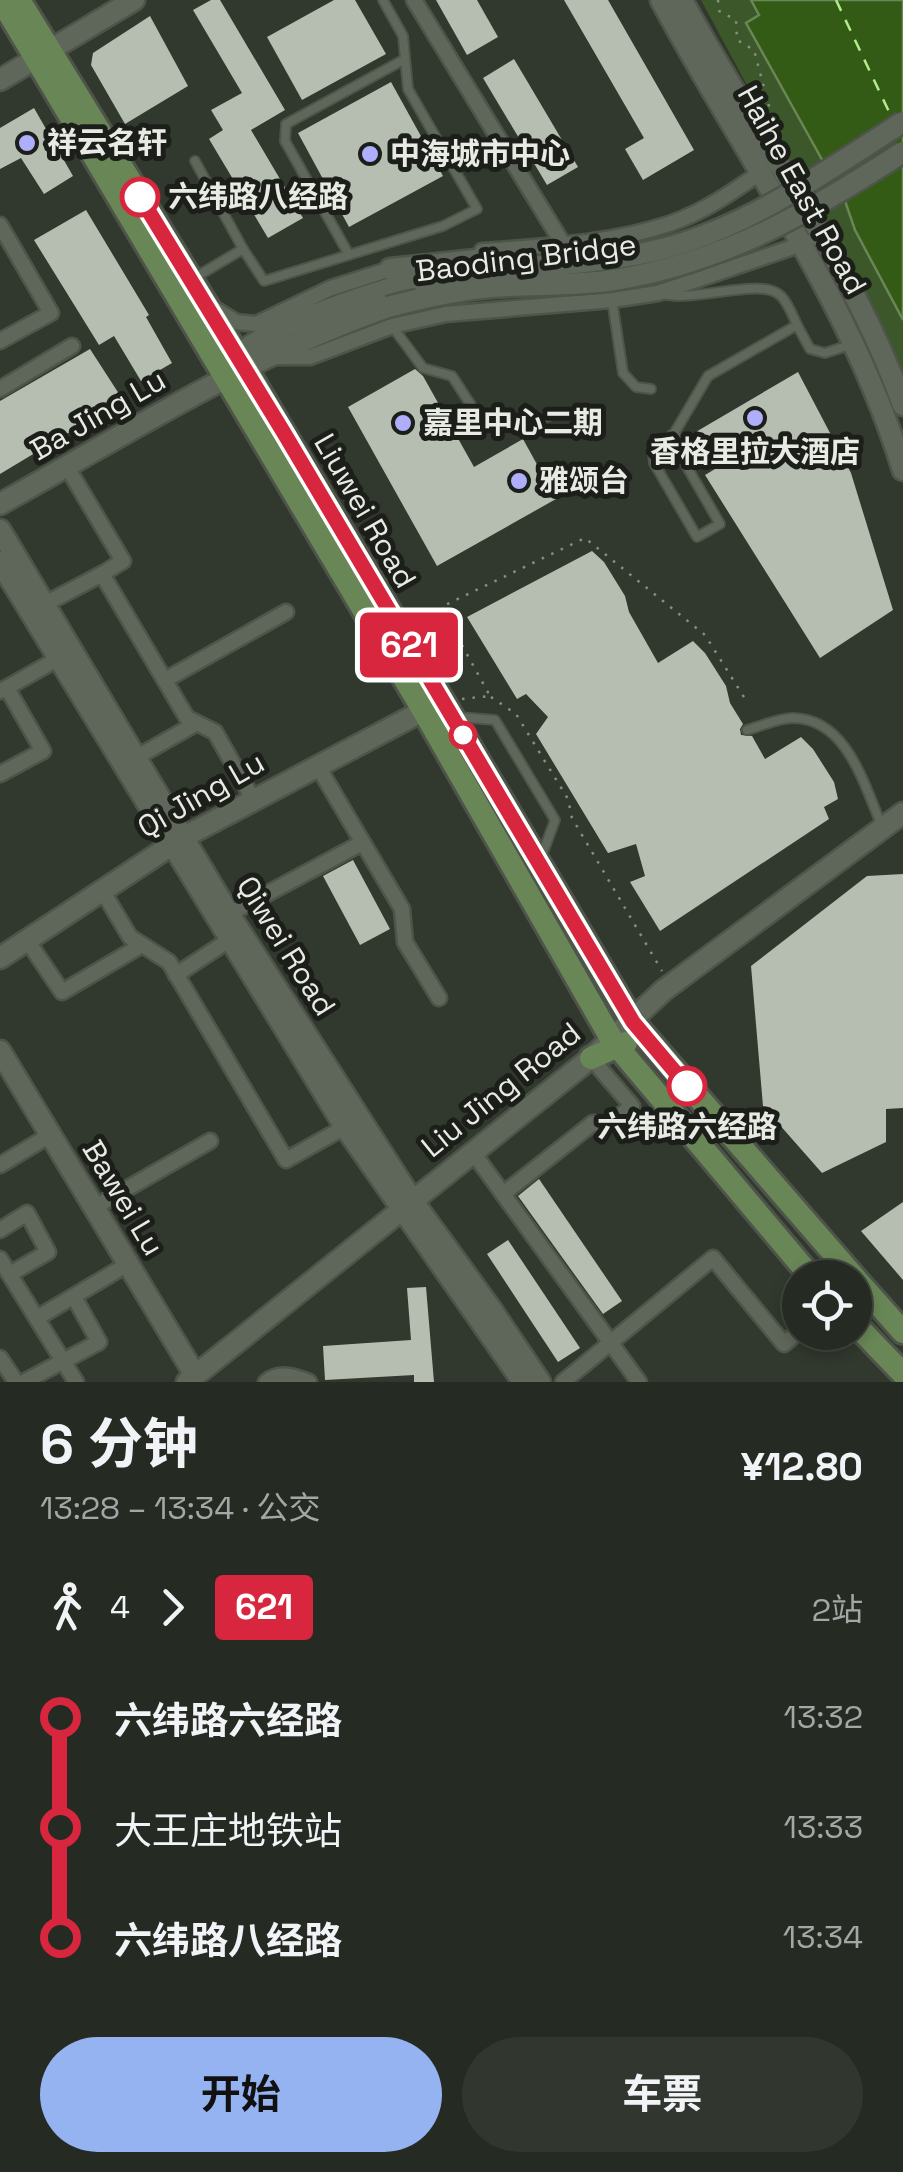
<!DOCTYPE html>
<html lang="zh">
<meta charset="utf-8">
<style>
:root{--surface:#252a22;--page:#31362f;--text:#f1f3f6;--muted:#a3a7a5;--line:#424640;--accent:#95b2f1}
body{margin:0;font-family:"Space Grotesk","Noto Sans SC",sans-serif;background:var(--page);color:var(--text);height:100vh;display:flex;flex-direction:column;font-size:38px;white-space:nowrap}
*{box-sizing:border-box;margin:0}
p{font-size:32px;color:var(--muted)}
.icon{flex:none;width:55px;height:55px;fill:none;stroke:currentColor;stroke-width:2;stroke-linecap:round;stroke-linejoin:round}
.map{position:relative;height:1382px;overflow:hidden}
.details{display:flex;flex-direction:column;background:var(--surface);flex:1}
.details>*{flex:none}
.badge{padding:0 20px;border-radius:8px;font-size:35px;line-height:65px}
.fabs{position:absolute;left:782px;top:1260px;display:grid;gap:20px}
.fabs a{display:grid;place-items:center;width:90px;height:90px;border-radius:50%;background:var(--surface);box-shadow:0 5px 15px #0003,0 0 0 2px var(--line);font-size:50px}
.map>.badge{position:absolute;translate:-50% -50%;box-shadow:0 0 0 5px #fff}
.legs{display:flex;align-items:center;gap:15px;height:110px;padding:0 40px;font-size:32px}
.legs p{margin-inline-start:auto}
.overview{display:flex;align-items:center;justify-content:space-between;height:170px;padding:0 40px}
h1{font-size:55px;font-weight:700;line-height:75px}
.action{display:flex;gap:20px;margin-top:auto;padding:20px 40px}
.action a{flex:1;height:115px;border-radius:60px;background:var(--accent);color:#111;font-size:40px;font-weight:700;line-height:115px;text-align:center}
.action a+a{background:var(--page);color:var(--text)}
ul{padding:0 40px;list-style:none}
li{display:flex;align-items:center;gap:35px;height:110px;font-size:38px}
li i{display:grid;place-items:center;width:15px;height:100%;margin:0 12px;background:currentColor}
li i::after{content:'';width:25px;height:25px;margin:-12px;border:8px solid;border-radius:50%;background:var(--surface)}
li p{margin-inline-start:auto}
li:first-child i{background:linear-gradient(#0000 50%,currentColor 0)}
li:last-child i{background:linear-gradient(currentColor 50%,#0000 0)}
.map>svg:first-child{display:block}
</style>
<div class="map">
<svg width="903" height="1382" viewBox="0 0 903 1382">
<rect width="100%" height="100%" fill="#31382d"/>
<path fill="#3c582b" d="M701 0H903V382L891 352Z"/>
<path fill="#345b16" stroke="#6a8654" stroke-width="2.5" d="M751 0H903V320L855 230 845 201 746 23 759 15Z"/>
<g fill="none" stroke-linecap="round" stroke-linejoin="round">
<path stroke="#b0eb8d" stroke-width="2.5" stroke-dasharray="12 10" stroke-linecap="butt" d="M836 0 892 118"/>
</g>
<g fill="#b5beb0">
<path d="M211 0H220L285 110 251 130 303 218 268 238 209 139 223 130 211 110 242 93 193 10Z"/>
<path d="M334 0H355L386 54 302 100 267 37Z"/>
<path d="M436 0H477L498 37 467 55Z"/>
<path d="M564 0H608L694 150 643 180 625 149 644 138Z"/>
<path d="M150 16 188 86 125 124 91 65 93 53Z"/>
<path d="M514 59 578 167 547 185 483 78Z"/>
<path d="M391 82 443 176 349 227 298 133Z"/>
<path d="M34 108 73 176 44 194 21 158 0 169V128Z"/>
<path d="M86 210 149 315 146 317 172 363 141 381 114 336 99 345 34 240Z"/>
<path d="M90 349 123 400 0 474V401Z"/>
<path d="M415 369 423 376 474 467 523 439 556 499 437 566 348 407Z"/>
<path d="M798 372 851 473 893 610 820 658 705 475 715 469 694 433Z"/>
<path d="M592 551 604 562 625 596 629 612 658 663 693 641 705 653 726 686 730 703 743 724 740 729 741 735 752 736 765 759 801 737 813 749 834 782 838 799 824 807 829 819 660 931 630 882 645 876 636 844 608 853 536 734 548 717 526 694 517 699 467 617Z"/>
<path d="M353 860 390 929 360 945 323 876Z"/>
<path d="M903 874V1108L886 1109V1142L822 1173 763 1106 751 966 867 876Z"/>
<path d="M539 1179 622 1301 603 1314 518 1196Z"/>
<path d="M903 1202V1280L861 1231Z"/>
<path d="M508 1240 580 1348 558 1362 487 1254Z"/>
<path d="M426 1287 434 1382H414V1375L325 1380 323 1346 411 1340 407 1288Z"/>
</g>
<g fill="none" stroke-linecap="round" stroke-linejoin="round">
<g stroke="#4f544b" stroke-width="12">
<g id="lane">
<path d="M195 161 243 249"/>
<path d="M348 253 285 141 286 124 405 59"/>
<path d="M194 278 243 249 264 281 443 226 477 209 408 89 403 36 383 0"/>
<path d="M662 294C696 303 762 276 781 296 788 303 793 316 797 325"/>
<path d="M612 300 623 373 636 387 651 389"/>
<path d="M392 326 423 368 452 376 480 419 521 426 549 416"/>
<path d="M675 432 683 460 720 524 697 537 654 463 653 453 675 432 708 376 797 325 810 349 825 353 853 344"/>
<path d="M457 717 495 720 555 820 541 858"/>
<path d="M747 730C761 726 779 718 793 718 848 719 864 786 882 826"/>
</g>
</g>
<g stroke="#4f544b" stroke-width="19">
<g id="street">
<path d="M414 0 563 244"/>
<path d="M0 225 51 313 0 341"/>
<path d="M482 251C544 246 609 244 669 224 704 212 734 191 764 170"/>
<path d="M215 309 236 322 256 324 331 288 397 267"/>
<path d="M276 357H310L392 326 446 314 612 300 658 293 808 242"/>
<path d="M0 389 72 346"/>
<path d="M67 467 123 561 102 574"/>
<path d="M45 604 102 574 187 718 215 732 253 799"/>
<path d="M165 680 286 612"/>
<path d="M1 691 61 657"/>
<path d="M137 757 197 723"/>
<path d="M317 765 402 909 405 942 439 998"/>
<path d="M0 774 43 751 7 688"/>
<path d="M102 890 130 937 169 962 286 1160 345 1127"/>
<path d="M229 914 362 843"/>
<path d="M27 940 62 992 142 945"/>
<path d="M176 975 229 940"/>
<path d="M472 1151 639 1382"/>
<path d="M0 1165 50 1135"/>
<path d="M503 1194 593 1123 609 1125 632 1106 591 1058"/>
<path d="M95 1207 210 1141"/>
<path d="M0 1230 27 1213 48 1252 10 1274"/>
<path d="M0 1259 76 1382"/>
<path d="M37 1318 128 1264"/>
<path d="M0 1358 16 1382"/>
<path d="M24 1382 99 1342 74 1297"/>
<path d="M266 1382C279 1371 295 1376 309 1382"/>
<path d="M563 1382 713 1258 784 1344 800 1330"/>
</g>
</g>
<g stroke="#4f544b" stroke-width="25">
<g id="secondary">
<path d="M661 0C744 155 851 301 903 470"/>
<path d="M682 0C754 135 851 260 903 405"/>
<path d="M0 80 134 0"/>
<path d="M390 269 485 259 526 261"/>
<path d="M229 366C248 331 379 291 420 280"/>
<path d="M0 504C126 434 250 355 388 307"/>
<path d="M0 530 229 914 412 1200 491 1309 540 1382"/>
<path d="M0 562 345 1127 523 1382"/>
<path d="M0 958 184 837 436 704"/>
<path d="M0 1051 195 1375"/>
<path d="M187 1382 591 1058 664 990 903 813"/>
</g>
</g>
<g stroke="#4f544b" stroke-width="28">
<g id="primary">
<path d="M1 0 423 710 612 1040 812 1278"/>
<path d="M19 0 246 369 633 1022 855 1278"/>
<path d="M591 1058 626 1043"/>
<path d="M855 1278 903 1332"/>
<path d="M855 1324 903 1374"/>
</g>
</g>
<g stroke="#888e85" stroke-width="2.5" stroke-dasharray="2.5 8" stroke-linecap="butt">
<path d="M718 0 719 11 736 20 737 40 754 50 773 121"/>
<path d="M491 697 516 714 568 799 572 818 662 971"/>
<path d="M462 699 490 696 441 607 585 538 705 635 747 702"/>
</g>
<use href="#lane" stroke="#5f675a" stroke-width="8"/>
<use href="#street" stroke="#5f675a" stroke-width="14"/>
<use href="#secondary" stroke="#5f675a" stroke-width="20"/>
<use href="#primary" stroke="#698756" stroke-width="22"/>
<g stroke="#4f544b" stroke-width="25" stroke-linecap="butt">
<g id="secondary-bridge">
<path d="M420 280C500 264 582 269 662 249 751 226 826 171 903 122"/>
<path d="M388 307C422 298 457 290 492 287 533 284 574 286 614 280 723 263 812 211 903 152"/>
</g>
</g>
<use href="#secondary-bridge" stroke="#5f675a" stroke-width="20"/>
</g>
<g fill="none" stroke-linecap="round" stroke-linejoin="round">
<g stroke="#fff" stroke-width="22">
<path id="line-1" d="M140 197 284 433 633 1022 687 1086"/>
</g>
<use href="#line-1" stroke="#d7263d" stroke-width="15"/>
</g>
<g fill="#afaefa" stroke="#1b1e19" stroke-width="4">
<circle cx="27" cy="143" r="10"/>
<circle cx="370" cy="154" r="10"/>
<circle cx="755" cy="418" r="10"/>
<circle cx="403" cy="423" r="10"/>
<circle cx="519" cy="481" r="10"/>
</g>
<g fill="#fff" stroke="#d7263d" stroke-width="5">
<circle cx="140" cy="197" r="18"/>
<circle cx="463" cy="735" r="12"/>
<circle cx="687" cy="1086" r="18"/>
</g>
<g text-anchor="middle" stroke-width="10" stroke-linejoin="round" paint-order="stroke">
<g font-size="30" font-weight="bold" fill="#e7ebe4" stroke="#1b1e19" text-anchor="start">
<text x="47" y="153">祥云名轩</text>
<text x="390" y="164">中海城市中心</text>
<text x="423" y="433">嘉里中心二期</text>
<text x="755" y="462" text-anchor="middle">香格里拉大酒店</text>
<text x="539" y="491">雅颂台</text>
</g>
<g font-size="30" fill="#e7ebe4" stroke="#1b1e19">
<text transform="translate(802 190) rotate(61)" y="10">Haihe East Road</text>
<text transform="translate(526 258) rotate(-7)" y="10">Baoding Bridge</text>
<text transform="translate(98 415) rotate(-30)" y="10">Ba Jing Lu</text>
<text transform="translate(365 511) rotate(60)" y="10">Liuwei Road</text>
<text transform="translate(201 795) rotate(-30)" y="10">Qi Jing Lu</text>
<text transform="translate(286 946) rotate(58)" y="10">Qiwei Road</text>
<text transform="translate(501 1090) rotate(-39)" y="10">Liu Jing Road</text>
<text transform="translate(123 1198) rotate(59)" y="10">Bawei Lu</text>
</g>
<g font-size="30" font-weight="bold" fill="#e7ebe4" stroke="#1b1e19" text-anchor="start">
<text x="168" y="207">六纬路八经路</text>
<text x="687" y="1137" text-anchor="middle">六纬路六经路</text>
</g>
</g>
</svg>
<div class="fabs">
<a><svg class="icon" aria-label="locate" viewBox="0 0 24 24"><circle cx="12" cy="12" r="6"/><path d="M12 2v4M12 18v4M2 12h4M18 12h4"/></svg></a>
</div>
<b class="badge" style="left:409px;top:645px;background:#d7263d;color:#fff">621</b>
</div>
<section class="details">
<div class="overview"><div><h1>6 分钟</h1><p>13:28 – 13:34 · 公交</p></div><b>¥12.80</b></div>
<div class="legs"><svg class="icon" aria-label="walk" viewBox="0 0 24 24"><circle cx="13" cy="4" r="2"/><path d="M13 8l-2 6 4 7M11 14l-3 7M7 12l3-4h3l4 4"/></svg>4<svg class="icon" aria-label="forward" viewBox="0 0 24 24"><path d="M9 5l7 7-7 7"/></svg><b class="badge" style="background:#d7263d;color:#fff">621</b><p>2站</p></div>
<ul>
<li><i style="color:#d7263d"></i><b>六纬路六经路</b><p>13:32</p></li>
<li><i style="color:#d7263d"></i><span>大王庄地铁站</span><p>13:33</p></li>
<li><i style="color:#d7263d"></i><b>六纬路八经路</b><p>13:34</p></li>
</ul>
<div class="action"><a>开始</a><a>车票</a></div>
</section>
